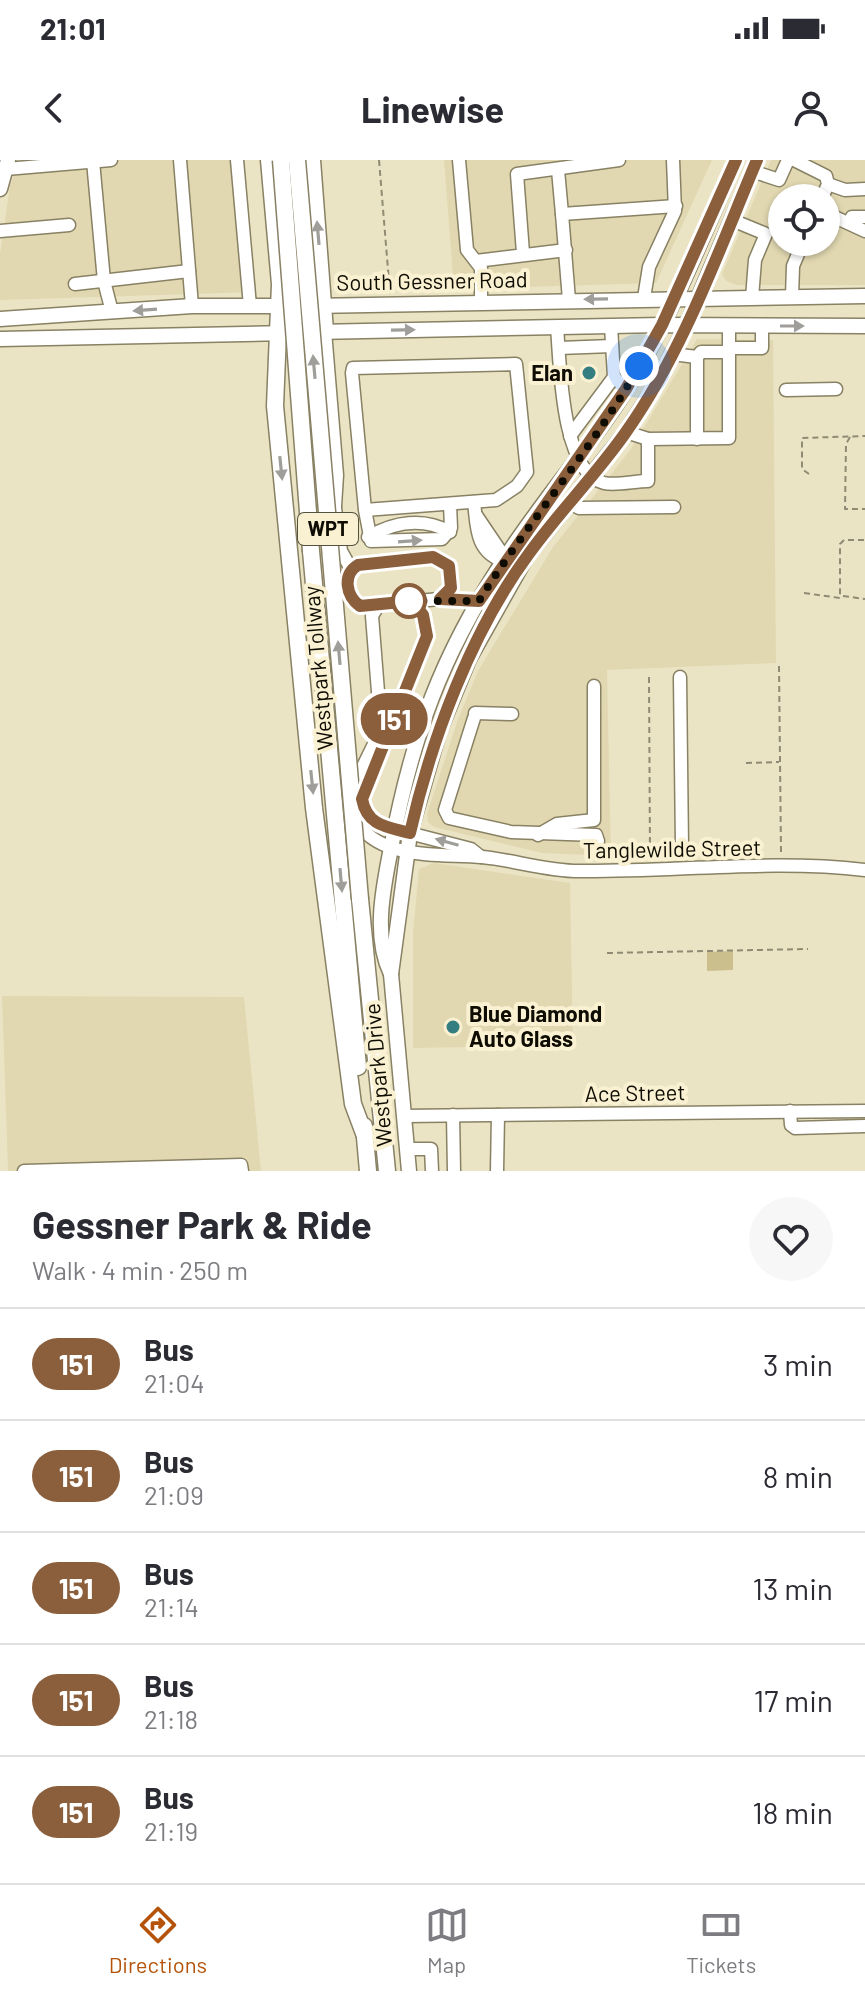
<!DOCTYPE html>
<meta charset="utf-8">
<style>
:root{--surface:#fff;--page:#f7f7f7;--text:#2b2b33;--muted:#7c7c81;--line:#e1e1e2;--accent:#b45309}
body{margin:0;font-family:Barlow,sans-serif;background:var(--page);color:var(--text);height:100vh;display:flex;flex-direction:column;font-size:30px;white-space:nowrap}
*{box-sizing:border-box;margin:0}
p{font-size:26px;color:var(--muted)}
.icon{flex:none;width:44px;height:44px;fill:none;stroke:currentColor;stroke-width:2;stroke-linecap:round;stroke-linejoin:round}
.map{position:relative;height:1011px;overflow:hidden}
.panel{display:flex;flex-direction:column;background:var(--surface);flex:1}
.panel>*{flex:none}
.badge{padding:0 16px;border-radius:26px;font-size:28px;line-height:52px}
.buttons{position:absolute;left:768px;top:24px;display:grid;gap:16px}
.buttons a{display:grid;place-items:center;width:72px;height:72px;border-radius:50%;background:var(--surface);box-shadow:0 2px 6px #0004;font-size:40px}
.you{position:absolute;width:40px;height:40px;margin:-20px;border:6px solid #fff;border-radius:50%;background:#1a73e8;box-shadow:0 0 0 12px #1a73e833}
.map>.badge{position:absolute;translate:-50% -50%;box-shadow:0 0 0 4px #fff}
.round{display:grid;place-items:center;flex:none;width:84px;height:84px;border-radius:42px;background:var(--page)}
.summary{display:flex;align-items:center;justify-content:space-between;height:136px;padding:0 32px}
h1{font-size:38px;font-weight:700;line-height:60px}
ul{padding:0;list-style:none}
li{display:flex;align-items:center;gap:24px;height:112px;padding:0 32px;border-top:2px solid var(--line)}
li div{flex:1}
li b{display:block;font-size:30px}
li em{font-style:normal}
li .badge{min-width:88px;font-weight:700;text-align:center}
.status{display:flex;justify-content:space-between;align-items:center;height:56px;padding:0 40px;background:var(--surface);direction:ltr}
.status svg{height:22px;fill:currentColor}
header{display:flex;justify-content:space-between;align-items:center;height:104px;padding:0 32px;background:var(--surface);font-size:36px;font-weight:700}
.menu{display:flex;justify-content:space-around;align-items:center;height:112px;border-top:2px solid var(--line);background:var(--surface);font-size:22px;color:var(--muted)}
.menu a{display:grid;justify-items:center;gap:4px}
.menu .active{color:var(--accent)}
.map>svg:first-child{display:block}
</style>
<div class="status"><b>21:01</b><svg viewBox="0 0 49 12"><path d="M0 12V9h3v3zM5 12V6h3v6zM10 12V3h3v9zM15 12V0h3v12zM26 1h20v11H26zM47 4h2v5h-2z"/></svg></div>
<header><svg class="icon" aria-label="back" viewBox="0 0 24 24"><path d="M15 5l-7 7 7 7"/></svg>Linewise<svg class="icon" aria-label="person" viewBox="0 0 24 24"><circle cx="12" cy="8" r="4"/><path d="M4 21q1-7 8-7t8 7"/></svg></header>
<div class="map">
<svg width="865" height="1011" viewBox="0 0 865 1011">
<rect width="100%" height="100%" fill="#ebe4c4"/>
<g fill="#e1d8b1" fill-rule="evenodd">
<path d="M19 0H244L256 132 0 140V94L10 26Z"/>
<path d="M444 0H712L656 123 454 129Z"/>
<path d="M771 0H865V125H737L726 121 722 114ZM782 38H826V82H782Z"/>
<path d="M697 179 773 180 776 503 607 510 611 696 542 693 434 667 428 662 427 654 458 559 478 511 553 387 631 289Z"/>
<path d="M434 703 570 723 573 885 413 888V773L419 709Z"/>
<path d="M2 836 244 837 261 1011H8Z"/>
</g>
<path fill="#cbbf8d" d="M733 791V810L707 811V792Z"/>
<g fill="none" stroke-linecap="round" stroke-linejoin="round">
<g stroke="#888164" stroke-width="15">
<g id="minor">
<path d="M180 0 192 146"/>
<path d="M237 0 250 146"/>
<path d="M459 0 467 90 481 108V142"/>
<path d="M794 0 826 16 828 24 822 38"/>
<path d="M93 1 104 121 112 152"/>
<path d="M6 9 111 0"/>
<path d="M558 10 562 54"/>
<path d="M752 11 779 20 788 0"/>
<path d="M828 24 845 30 865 29"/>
<path d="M826 53 865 71"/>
<path d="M732 60 766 74 755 100 752 138"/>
<path d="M849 63 852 57H865"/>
<path d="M0 71 69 65"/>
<path d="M523 93 517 14 619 0"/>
<path d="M476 101 566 90"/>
<path d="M75 124 189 111"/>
<path d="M792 137 793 106 803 82"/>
<path d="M644 138 649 107 675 51 673 0"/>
<path d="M569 140 562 54 676 46"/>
<path d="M611 166 614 217 626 229"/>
<path d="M557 167C560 202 561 313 604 323 616 326 635 321 648 321V279"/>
<path d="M325 171 337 315 335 346"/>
<path d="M559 188 612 186"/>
<path d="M729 188H762V166"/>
<path d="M672 194 697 197 701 192H729"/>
<path d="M697 197V279"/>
<path d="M786 230 836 229"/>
<path d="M626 272 648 279 729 278V167"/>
<path d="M570 276 614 217"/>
<path d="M334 341 341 391 351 409"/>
<path d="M474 342C477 366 475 391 503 401"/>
<path d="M570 343 579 348 674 347"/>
<path d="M365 350 496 340 517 326 527 312 516 204 353 208 352 213 365 350 371 381 442 379 451 368 450 344"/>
<path d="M476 355 501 392 503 401"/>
<path d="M368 377C394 362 423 357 450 372"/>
<path d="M440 439 451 428 449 406 433 397 358 405 347 417 349 434 360 446 440 439 479 441"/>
<path d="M412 441 423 455 427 476 362 639 365 654 378 665 471 689 481 697"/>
<path d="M680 517 682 687"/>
<path d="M475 553 512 554"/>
<path d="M474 558 445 650 449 658 511 672 596 675 598 681"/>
<path d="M352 629 376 580 380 557 372 456 379 444"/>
<path d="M354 658C379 702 440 693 482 697 514 700 546 711 579 711 674 712 771 699 865 710"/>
<path d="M538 675 557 664 594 660V526"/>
<path d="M790 951 791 965 795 968 865 966"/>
<path d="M453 955 454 1011"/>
<path d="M404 956 865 951"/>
<path d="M407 989H431L432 1011"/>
<path d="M24 1011 241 1005 242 1011"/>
<path d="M497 1011 498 955"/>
</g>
</g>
<g stroke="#888164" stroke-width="17">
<g id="major">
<path d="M0 29 8 0"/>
<path d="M312 146 865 136"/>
<path d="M0 159 192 146H287"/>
<path d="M316 172 662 165 865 166"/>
<path d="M0 179 288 173"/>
<path d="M391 814C372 775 384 724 392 683 413 574 441 497 502 403 540 343 588 290 626 230 671 158 702 77 736 0"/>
<path d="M409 1011 391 814 410 673 439 572 469 499 527 396 626 272 657 223 686 167 757 0"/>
</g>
</g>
<g stroke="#888164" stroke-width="19">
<g id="highway">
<path d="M269 0 280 124 275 246 314 648 353 944 365 976"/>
<path d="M312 0 325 171"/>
<path d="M311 391 358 907"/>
<path d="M360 739 387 1011"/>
<path d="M364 966 368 1011"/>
</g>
</g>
<g stroke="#8f8a74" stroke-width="2" stroke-dasharray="6 4" stroke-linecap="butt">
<path d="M379 0 390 134"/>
<path d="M850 277 846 284 845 349H865"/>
<path d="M809 314 802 309V278L865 276"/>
<path d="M804 433 840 438V384L844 380H865"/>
<path d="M843 436 865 439"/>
<path d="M779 506 781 693"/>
<path d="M649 517 650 696"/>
<path d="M746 603 779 602"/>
<path d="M607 793 808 789"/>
</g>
<use href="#minor" stroke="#fff" stroke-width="12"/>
<use href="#major" stroke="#fff" stroke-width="14"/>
<use href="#highway" stroke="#fff" stroke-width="16"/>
<g stroke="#888164" stroke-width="19" stroke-linecap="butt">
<g id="highway-bridge">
<path d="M281 0 311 391"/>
<path d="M297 0 360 739"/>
</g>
</g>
<use href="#highway-bridge" stroke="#fff" stroke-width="16"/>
</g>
<defs><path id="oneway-solid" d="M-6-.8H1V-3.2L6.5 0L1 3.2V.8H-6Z" transform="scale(2)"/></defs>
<g fill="#9f9e9a">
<use href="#oneway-solid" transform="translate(318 73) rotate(-95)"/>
<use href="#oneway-solid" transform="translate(596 139) rotate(179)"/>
<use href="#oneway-solid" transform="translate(145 150) rotate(176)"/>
<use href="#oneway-solid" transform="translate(792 166)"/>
<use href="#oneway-solid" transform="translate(403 170) rotate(-1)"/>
<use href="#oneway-solid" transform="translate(314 207) rotate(-95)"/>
<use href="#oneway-solid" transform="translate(281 308) rotate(84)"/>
<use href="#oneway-solid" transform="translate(410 381) rotate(-4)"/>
<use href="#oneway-solid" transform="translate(339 493) rotate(-95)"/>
<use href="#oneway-solid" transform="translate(312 622) rotate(84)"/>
<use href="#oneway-solid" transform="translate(447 682) rotate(-164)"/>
<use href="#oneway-solid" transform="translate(341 720) rotate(85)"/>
</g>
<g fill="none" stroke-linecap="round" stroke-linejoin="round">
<g stroke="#fff" stroke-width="18">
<path id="line" d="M736 0 662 165 626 229 479 441 440 439 451 428 449 406 433 397 358 405C342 415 346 436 360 446L412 441 423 455 427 476 362 639C367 666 387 667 410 673 431 580 471 472 528 395 558 353 596 315 626 272 684 190 718 92 757 0"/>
</g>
<use href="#line" stroke="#8b5e3c" stroke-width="12"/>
<path stroke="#0e0c03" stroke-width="8" stroke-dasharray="0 14.4" d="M409 441H479C529 360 593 289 639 206"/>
</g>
<g fill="#347d80" stroke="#f9f1d1" stroke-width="3">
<circle cx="589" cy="213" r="8"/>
<circle cx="453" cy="867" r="8"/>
</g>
<circle fill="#fff" stroke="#8b5e3c" stroke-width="4" cx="409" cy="441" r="16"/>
<g text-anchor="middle" stroke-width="8" stroke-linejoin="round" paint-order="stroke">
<rect fill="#f9f1d1" stroke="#545141" stroke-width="2" x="298" y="353" width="60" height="32" rx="6"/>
<g font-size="20" font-weight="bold" fill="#0e0c03">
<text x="328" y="376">WPT</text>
</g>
<g font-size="22" fill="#0e0c03" stroke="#f9f1d1">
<text transform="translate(432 121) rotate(-1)" y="8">South Gessner Road</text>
<text transform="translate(318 508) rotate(-95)" y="8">Westpark Tollway</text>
<text transform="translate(672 689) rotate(-1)" y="8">Tanglewilde Street</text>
<text transform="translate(378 915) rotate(-95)" y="8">Westpark Drive</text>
<text transform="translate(635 933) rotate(-1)" y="8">Ace Street</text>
</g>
<g font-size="22" font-weight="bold" fill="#0e0c03" stroke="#f9f1d1" text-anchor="end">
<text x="573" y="221">Elan</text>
<text x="469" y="862" text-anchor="start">Blue Diamond<tspan x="469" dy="25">Auto Glass</tspan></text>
</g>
</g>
</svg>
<div class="buttons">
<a><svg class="icon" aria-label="locate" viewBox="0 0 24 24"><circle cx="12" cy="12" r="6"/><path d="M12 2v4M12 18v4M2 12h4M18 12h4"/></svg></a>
</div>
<div class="you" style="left:639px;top:206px"></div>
<b class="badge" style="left:394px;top:559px;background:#8b5e3c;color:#fff">151</b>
</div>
<section class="panel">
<div class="summary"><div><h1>Gessner Park &amp; Ride</h1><p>Walk · 4 min · 250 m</p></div><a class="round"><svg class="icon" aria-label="heart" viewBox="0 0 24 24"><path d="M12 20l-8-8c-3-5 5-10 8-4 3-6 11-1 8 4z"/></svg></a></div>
<ul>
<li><span class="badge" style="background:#8b5e3c;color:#fff">151</span><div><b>Bus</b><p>21:04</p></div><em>3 min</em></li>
<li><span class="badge" style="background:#8b5e3c;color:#fff">151</span><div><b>Bus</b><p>21:09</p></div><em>8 min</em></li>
<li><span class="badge" style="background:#8b5e3c;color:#fff">151</span><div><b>Bus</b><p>21:14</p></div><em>13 min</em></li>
<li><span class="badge" style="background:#8b5e3c;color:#fff">151</span><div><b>Bus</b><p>21:18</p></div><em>17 min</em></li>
<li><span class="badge" style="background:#8b5e3c;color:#fff">151</span><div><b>Bus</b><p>21:19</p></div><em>18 min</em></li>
</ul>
</section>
<nav class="menu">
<a class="active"><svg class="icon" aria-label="directions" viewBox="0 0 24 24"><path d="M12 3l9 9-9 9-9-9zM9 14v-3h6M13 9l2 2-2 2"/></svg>Directions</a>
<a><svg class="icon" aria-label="map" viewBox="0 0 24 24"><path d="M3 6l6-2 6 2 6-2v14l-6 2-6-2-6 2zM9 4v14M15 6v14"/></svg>Map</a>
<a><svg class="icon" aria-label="tickets" viewBox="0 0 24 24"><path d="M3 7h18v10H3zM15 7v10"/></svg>Tickets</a>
</nav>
